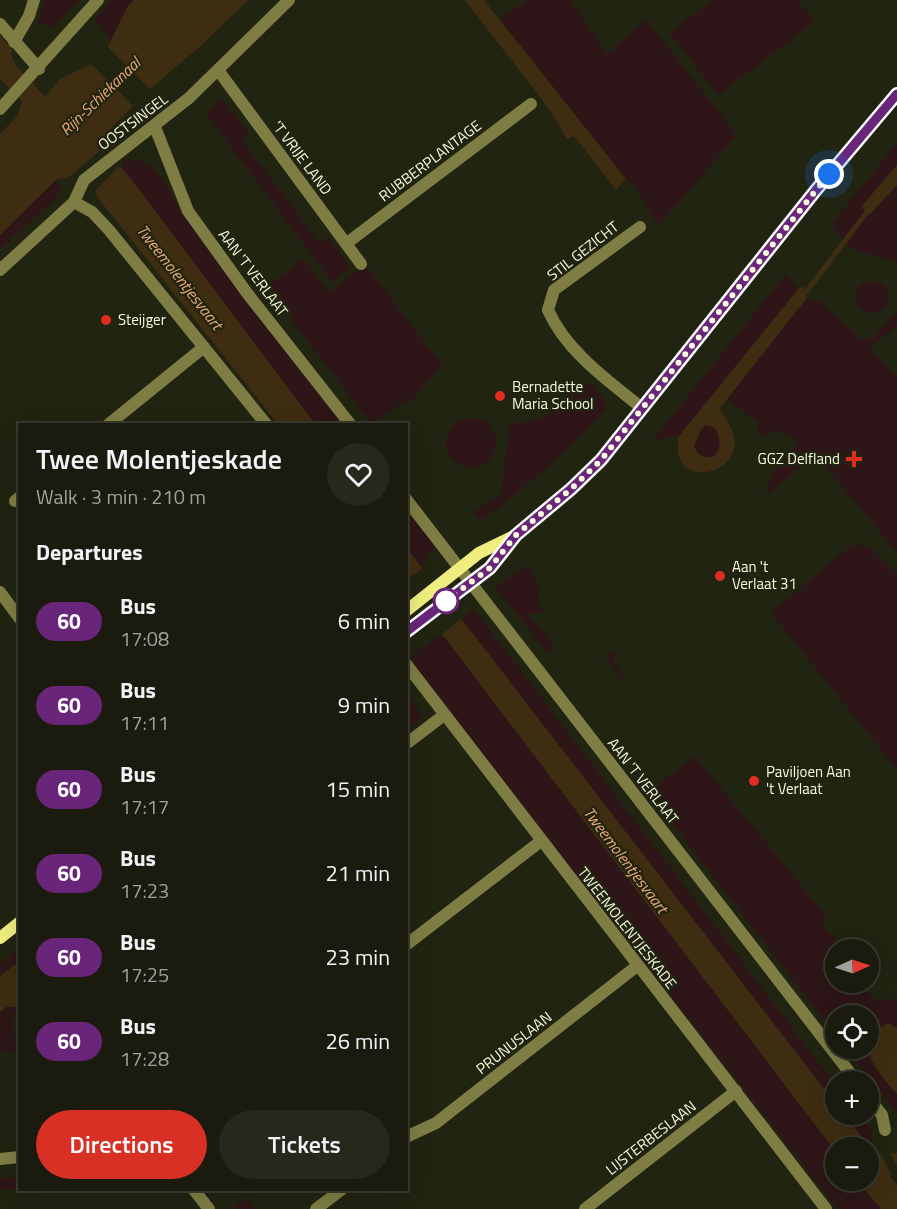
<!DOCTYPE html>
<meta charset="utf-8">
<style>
:root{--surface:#1a1b0e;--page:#27281c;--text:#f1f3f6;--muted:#9fa19e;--line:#38392e;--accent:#d93025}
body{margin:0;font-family:"Titillium Web",sans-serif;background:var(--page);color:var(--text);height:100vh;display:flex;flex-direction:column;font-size:22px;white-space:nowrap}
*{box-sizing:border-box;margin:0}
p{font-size:20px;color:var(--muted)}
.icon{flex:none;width:33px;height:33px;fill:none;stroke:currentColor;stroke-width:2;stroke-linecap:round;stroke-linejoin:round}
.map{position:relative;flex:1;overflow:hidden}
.panel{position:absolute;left:18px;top:423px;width:390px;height:768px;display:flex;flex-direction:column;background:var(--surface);border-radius:0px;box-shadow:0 6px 24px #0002,0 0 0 2px var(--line)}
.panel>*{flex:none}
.badge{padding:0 12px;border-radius:20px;font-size:21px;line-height:39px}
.needle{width:39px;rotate:87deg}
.buttons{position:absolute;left:825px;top:939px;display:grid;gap:12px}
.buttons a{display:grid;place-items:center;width:54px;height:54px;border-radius:50%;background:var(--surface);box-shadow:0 6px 24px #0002,0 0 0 2px var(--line);font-size:30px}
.you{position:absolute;width:30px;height:30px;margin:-15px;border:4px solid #fff;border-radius:50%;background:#1a73e8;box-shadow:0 0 0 9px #1a73e833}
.map>.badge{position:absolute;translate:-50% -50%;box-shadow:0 0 0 3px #fff}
h2{padding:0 18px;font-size:22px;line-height:54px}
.round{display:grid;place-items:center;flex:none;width:63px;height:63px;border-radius:32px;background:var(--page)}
.overview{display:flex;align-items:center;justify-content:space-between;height:102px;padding:0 18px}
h1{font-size:28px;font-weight:600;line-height:45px}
.cta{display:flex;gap:12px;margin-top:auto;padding:12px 18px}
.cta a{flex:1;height:69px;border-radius:36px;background:var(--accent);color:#fff;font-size:24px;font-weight:600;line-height:69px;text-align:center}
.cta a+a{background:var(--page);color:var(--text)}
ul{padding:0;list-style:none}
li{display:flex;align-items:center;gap:18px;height:84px;padding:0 18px}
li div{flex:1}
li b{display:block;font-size:22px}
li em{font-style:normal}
li .badge{min-width:66px;font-weight:700;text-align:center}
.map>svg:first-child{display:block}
</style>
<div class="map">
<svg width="897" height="1209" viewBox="0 0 897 1209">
<rect width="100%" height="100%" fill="#222412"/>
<g fill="#2e1618">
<path d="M44 0H80L53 27 38 23Z"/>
<path d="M111 0H134L127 7 111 41 95 19Z"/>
<path d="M528 0H570L607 54 646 20 737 135 658 226 636 187 626 179 500 20Z"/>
<path d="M712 0H797L815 21 718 95 670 33Z"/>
<path d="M222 98 249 133 242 140 319 242 328 237 351 267 332 282 206 114Z"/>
<path d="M897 143V165L862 206 873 213 897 185V264L894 261C862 253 849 253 831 224Z"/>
<path d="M125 159C154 157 166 184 177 207L343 424H315L121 167Z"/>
<path d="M57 179 61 190 52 202 0 249V235Z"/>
<path d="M304 259 329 292 366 265 442 365 412 400 400 404 372 424 291 320 294 318 269 285Z"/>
<path d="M785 275 799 288 679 436 652 441Z"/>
<circle cx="872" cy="297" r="16"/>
<path d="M806 299 819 301 861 339 874 337 897 312V326L870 348 897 377V552L817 457 811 458 767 495C767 473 781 462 796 447V439L779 430 765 436 759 432 756 421 727 399Z"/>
<path d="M591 382 608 405C570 451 527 486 480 521L473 513 501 493 510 423C544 425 566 403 591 382Z"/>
<circle cx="471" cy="443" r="25"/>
<path d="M705 425 715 428C721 437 722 449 713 457 703 458 698 456 694 446Z"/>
<path d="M407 508 435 546 421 566 407 547Z"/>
<path d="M860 544 870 547 897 574V770L771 613 850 546Z"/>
<path d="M528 565 539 588 538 603 543 612 527 614 554 646 547 652 495 587Z"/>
<path d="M474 609 835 1084V1103L462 620Z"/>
<path d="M442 634 835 1151 836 1180 857 1181 881 1209H838L412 666 413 654Z"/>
<path d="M611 653 617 655 612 660 626 679 621 678 606 659 607 654Z"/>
<path d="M407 693 423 717 407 730H406Z"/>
<path d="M695 756 826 916 821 923 844 949 836 950V982L859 983 875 1000 897 999V1028L889 1023 871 1033 869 1037 868 1016H836L835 1034 648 792Z"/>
<path d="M19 948V962L0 976V964Z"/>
<path d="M6 1007H19V1014L12 1020 16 1051 0 1053V1012Z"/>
<path d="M847 1049H867L880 1075 897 1094V1113Z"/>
<path d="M844 1115H859L870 1127 876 1155Z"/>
<path d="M19 1176V1188L0 1190V1179Z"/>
<path d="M246 1197 256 1209H236L234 1206Z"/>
</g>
<g fill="#3f2d11" fill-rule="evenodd">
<path d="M134 0H248L204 43 150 89 97 142 99 151 113 167H121L142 193 315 424H278L98 198 95 190 98 180 80 169 67 178 57 179 0 235V134L18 115 22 102 33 92 45 97 60 79 91 64 108 47 127 7Z"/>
<path d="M465 0H484L626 179 616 190 574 136 567 139 549 109Z"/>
<path d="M0 35 13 51 7 58 16 72 4 82 0 77Z"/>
<path d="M897 165V185L868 216 862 206Z"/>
<path d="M803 287 807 291 806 299 720 408C724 417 732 426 734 437 741 479 667 489 679 436L799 288ZM706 425 715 428C721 437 722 449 713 457 703 458 698 456 694 446L701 429Z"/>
<path d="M406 547 835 1103 836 1114 844 1115 876 1154 897 1153V1174L889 1175 897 1185V1209H881L857 1181 868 1180V1148H836L835 1151 407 588Z"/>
<path d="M19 962V1007H6L0 1012V976Z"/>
<path d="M889 1023 897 1028V1094C882 1077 861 1055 870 1033Z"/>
</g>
<g fill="#222412">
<path d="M108 47 150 89 133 106 91 64Z"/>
<path d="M102 149 115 164H121L94 192V182L79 173 70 179 68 178Z"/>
<path d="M425 566 463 617 440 636 406 593 407 580Z"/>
<path d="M888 1150 897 1166V1176L893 1177 879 1151Z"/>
</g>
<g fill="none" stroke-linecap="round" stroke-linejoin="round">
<path stroke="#3f2d11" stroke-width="5" d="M807 291 866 213"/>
<path stroke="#3f2d11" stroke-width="20" d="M0 54 8 72 48 114"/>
<g stroke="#7d7d44" stroke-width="12">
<path d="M0 24 39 69"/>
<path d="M14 42 29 16 34 0"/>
<path d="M218 70 361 264"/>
<path d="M0 109 98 0"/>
<path d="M155 127 188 211 247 293 350 424"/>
<path d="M74 202 92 212 109 230 266 424"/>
<path d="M640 227 554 290 548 310C566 351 607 380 642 408"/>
<path d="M347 243 531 104"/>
<path d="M0 270 74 202 84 180 189 98 289 0"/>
<path d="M109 424 204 347"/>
<path d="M406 499 857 1082"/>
<path d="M15 501 20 497"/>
<path d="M0 592 20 619"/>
<path d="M406 664 826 1209"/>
<path d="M406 744 444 715"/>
<path d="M406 945 541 841"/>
<path d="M868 1097 882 1115 885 1130"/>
<path d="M406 1137 436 1123 637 966"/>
<path d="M0 1159 20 1157"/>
<path d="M194 1190 209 1209"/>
<path d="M316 1209 341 1190"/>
<path d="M585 1209 736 1091"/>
</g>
<g stroke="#eeed7e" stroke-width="12">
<path d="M406 611 479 553 516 535 571 489 601 460 802 207 897 94"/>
<path d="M406 632 490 568 514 538"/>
<path d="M0 938 20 922"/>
</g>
</g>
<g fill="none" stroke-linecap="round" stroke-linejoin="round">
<g stroke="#fff" stroke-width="14">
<path id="line" d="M406 632 490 568 516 535 571 489 601 460 816 190 897 94"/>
</g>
<use href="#line" stroke="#68257a" stroke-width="9"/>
<path stroke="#f7fadb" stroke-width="6" stroke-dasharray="0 10.8" d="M446 601 490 568 516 535 571 489 601 460 829 174"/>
</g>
<g fill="#e12e20" stroke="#222412" stroke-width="2">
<circle cx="106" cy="320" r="6"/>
<circle cx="500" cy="396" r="6"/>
<path d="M851 450h6v6h6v6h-6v6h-6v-6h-6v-6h6z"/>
<circle cx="720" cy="576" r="6"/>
<circle cx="754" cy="781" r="6"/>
</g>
<circle fill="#fff" stroke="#68257a" stroke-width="3" cx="446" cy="601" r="12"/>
<g text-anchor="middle" stroke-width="4.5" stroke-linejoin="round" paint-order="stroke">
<g font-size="15" fill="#f7fadb" stroke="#222412">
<text transform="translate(133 122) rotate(-37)" y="5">OOSTSINGEL</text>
<text transform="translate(302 158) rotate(53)" y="5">'T VRIJE LAND</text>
<text transform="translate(430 161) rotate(-37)" y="5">RUBBERPLANTAGE</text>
<text transform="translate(583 251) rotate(-38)" y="5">STIL GEZICHT</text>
<text transform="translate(253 273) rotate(53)" y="5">AAN 'T VERLAAT</text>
<text transform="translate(643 781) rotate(52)" y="5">AAN 'T VERLAAT</text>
<text transform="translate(627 928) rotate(52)" y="5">TWEEMOLENTJESKADE</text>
<text transform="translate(514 1043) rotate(-38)" y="5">PRUNUSLAAN</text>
<text transform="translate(651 1138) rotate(-38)" y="5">LIJSTERBESLAAN</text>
</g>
<g font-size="15" fill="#f7fadb" stroke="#222412" text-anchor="start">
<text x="118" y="325">Steijger</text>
<text x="512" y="392">Bernadette<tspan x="512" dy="17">Maria School</tspan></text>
<text x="840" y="464" text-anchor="end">GGZ Delfland</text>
<text x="732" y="572">Aan 't<tspan x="732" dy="17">Verlaat 31</tspan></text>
<text x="766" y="777">Paviljoen Aan<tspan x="766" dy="17">'t Verlaat</tspan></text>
</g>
<g font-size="16" font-style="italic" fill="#edaa76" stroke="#222412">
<text transform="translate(100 96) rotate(-44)" y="6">Rijn-Schiekanaal</text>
<text transform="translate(180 277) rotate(52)" y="6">Tweemolentjesvaart</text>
<text transform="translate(626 860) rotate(53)" y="6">Tweemolentjesvaart</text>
</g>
</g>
</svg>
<div class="buttons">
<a><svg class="needle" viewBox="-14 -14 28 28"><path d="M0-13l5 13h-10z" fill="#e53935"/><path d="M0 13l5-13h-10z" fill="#9fa19e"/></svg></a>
<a><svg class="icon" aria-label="locate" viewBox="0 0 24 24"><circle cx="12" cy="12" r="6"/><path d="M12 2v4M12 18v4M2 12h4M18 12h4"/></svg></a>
<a>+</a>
<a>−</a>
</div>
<div class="you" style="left:829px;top:174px"></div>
<section class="panel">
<div class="overview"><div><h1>Twee Molentjeskade</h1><p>Walk · 3 min · 210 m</p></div><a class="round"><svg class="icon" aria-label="heart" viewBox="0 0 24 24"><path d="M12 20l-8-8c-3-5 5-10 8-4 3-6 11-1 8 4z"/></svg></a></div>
<h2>Departures</h2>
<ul>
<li><span class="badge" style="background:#68257a;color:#fff">60</span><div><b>Bus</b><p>17:08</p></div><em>6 min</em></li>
<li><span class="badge" style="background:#68257a;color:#fff">60</span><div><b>Bus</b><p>17:11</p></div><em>9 min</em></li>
<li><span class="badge" style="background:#68257a;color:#fff">60</span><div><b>Bus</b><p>17:17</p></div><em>15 min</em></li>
<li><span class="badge" style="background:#68257a;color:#fff">60</span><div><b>Bus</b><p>17:23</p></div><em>21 min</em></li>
<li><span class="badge" style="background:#68257a;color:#fff">60</span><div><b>Bus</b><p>17:25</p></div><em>23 min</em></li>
<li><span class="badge" style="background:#68257a;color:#fff">60</span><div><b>Bus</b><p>17:28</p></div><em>26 min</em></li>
</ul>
<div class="cta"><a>Directions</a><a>Tickets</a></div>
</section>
</div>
